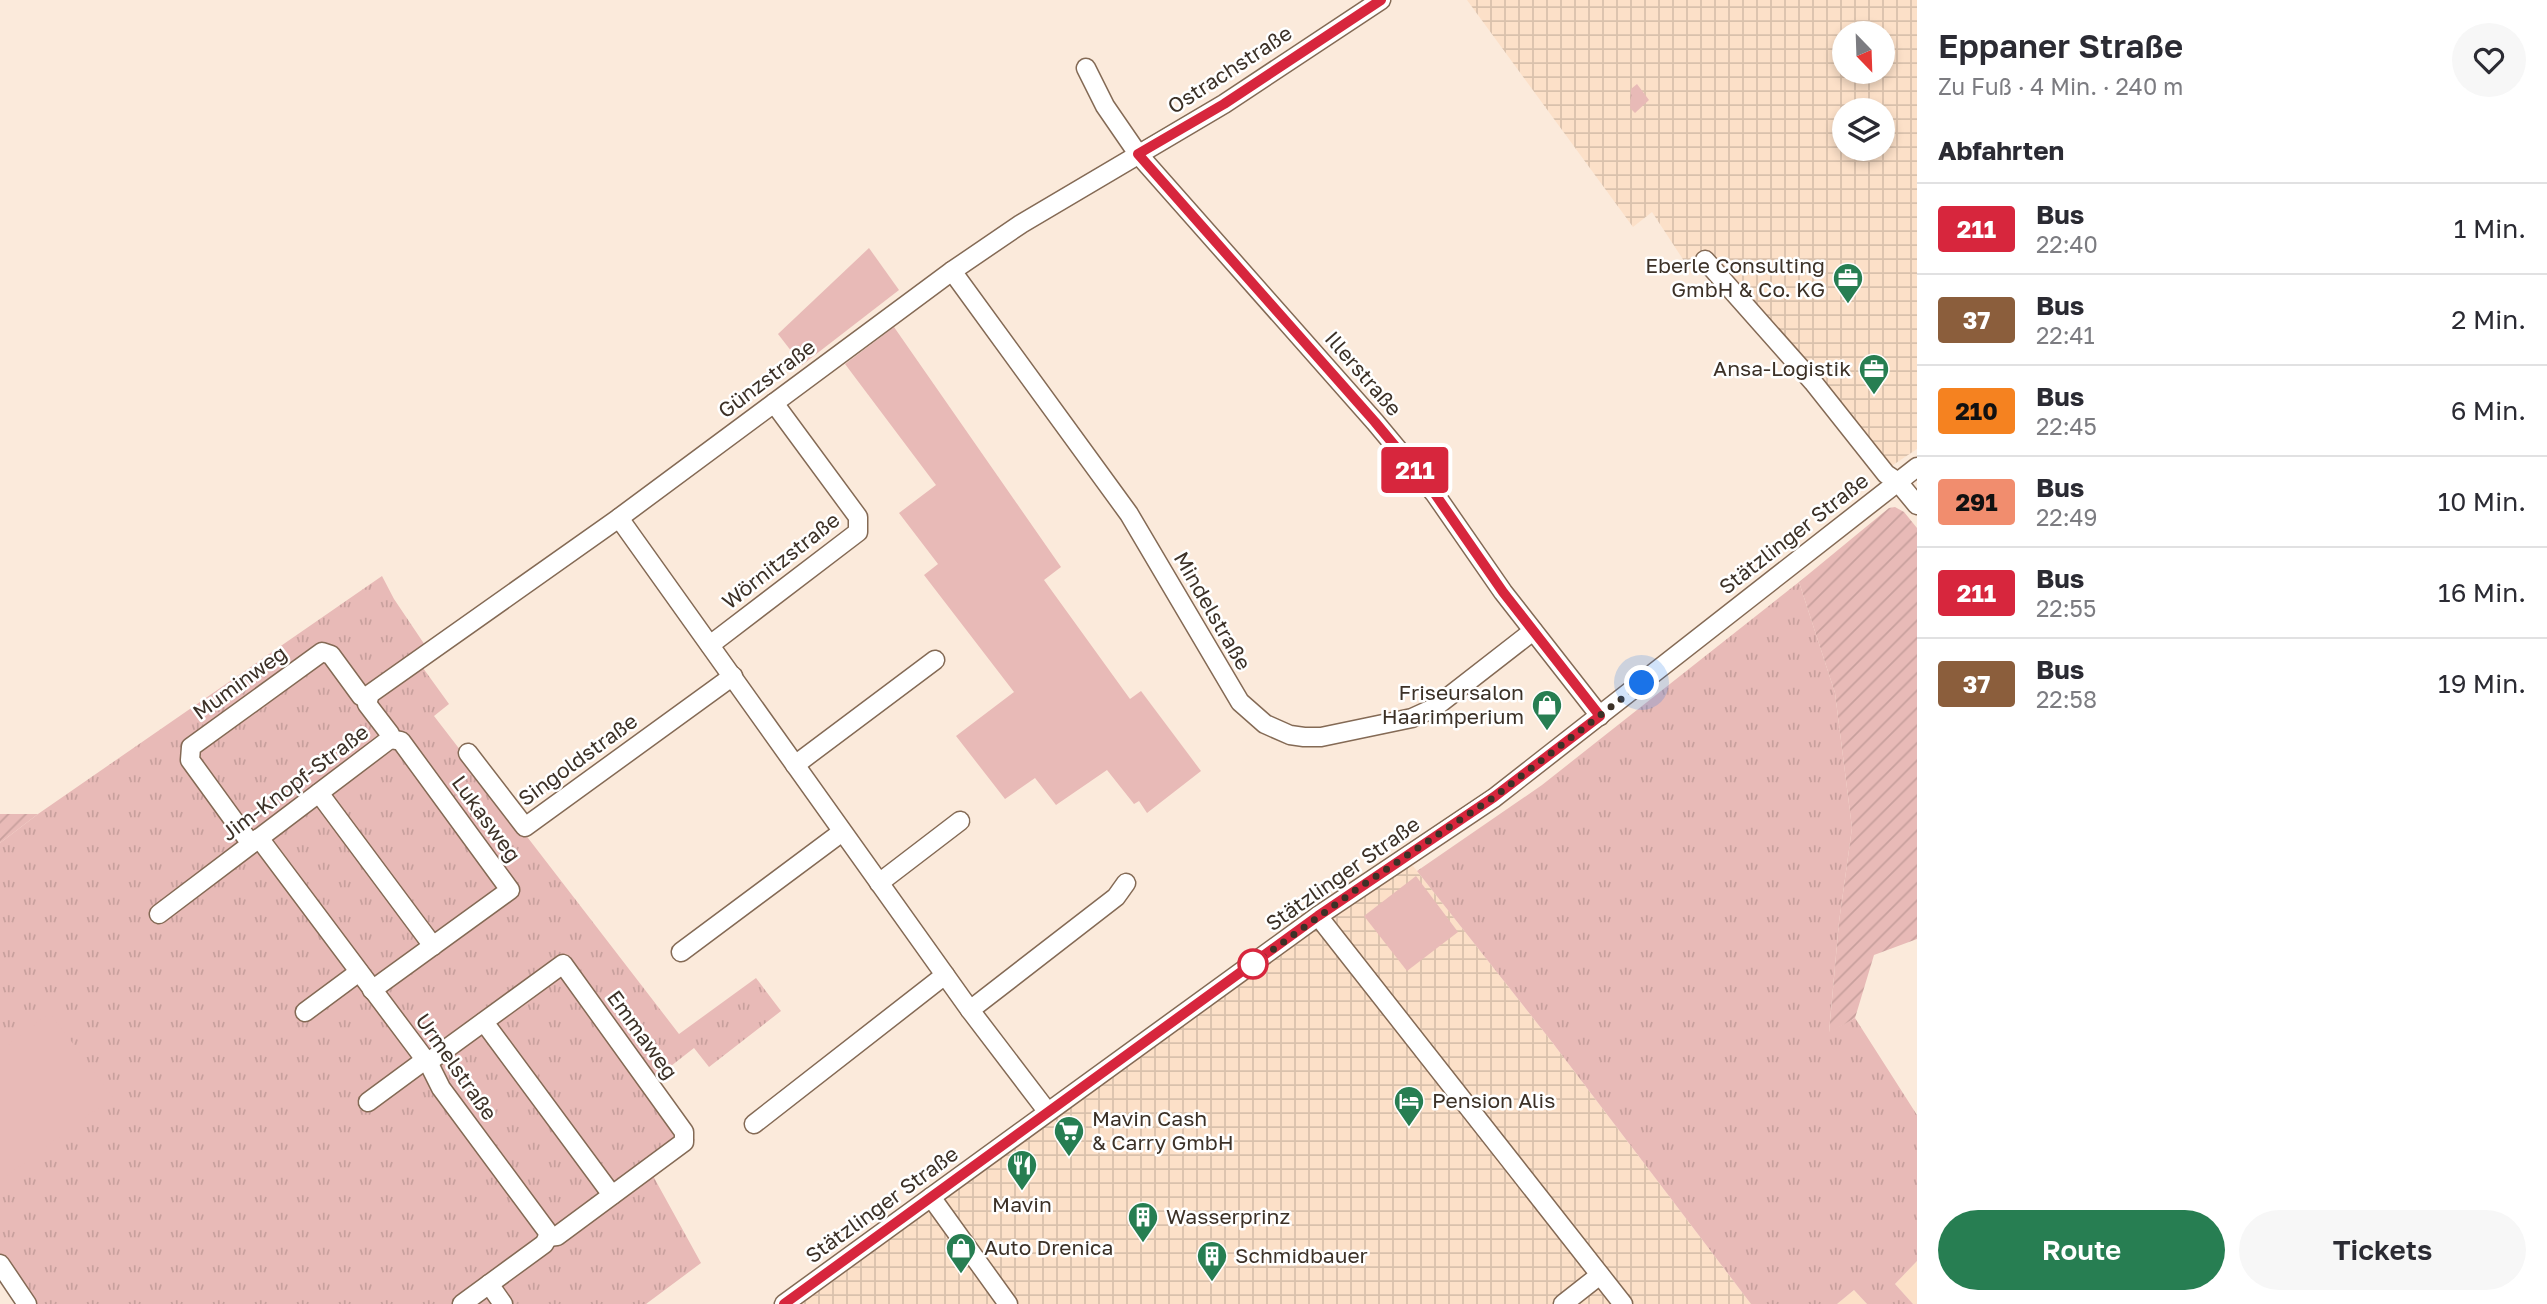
<!DOCTYPE html>
<html lang="de">
<meta charset="utf-8">
<style>
:root{--surface:#fff;--page:#f7f7f7;--text:#2b2b33;--muted:#7c7c81;--line:#e1e1e2;--accent:#277e52}
body{margin:0;font-family:"Golos Text",sans-serif;background:var(--page);color:var(--text);height:100vh;display:flex;flex-direction:column;font-size:26px;white-space:nowrap}
*{box-sizing:border-box;margin:0}
p{font-size:23px;color:var(--muted)}
.icon{flex:none;width:38px;height:38px;fill:none;stroke:currentColor;stroke-width:2;stroke-linecap:round;stroke-linejoin:round}
.map{position:relative;flex:1;overflow:hidden}
.drawer{display:flex;flex-direction:column;background:var(--surface);width:630px}
.drawer>*{flex:none}
.badge{padding:0 14px;border-radius:5px;font-size:24px;line-height:46px}
.needle{width:46px;rotate:157deg}
.tools{position:absolute;left:1832px;top:21px;display:grid;gap:14px}
.tools a{display:grid;place-items:center;width:63px;height:63px;border-radius:50%;background:var(--surface);box-shadow:0 4px 10px #0003;font-size:35px}
.you{position:absolute;width:35px;height:35px;margin:-18px;border:5px solid #fff;border-radius:50%;background:#1a73e8;box-shadow:0 0 0 10px #1a73e833}
.map>.badge{position:absolute;translate:-50% -50%;box-shadow:0 0 0 4px #fff}
h2{padding:0 21px;font-size:26px;line-height:63px}
.round{display:grid;place-items:center;flex:none;width:74px;height:74px;border-radius:37px;background:var(--page)}
.summary{display:flex;align-items:center;justify-content:space-between;height:119px;padding:0 21px}
h1{font-size:33px;font-weight:600;line-height:52px}
.button{display:flex;gap:14px;margin-top:auto;padding:14px 21px}
.button a{flex:1;height:80px;border-radius:42px;background:var(--accent);color:#fff;font-size:28px;font-weight:600;line-height:80px;text-align:center}
.button a+a{background:var(--page);color:var(--text)}
ul{padding:0;list-style:none}
li{display:flex;align-items:center;gap:21px;height:91px;padding:0 21px;border-top:2px solid var(--line)}
li div{flex:1}
li b{display:block;font-size:26px}
li em{font-style:normal}
li .badge{min-width:77px;font-weight:700;text-align:center}
main{display:flex;flex:1;min-height:0}
.map>svg:first-child{display:block}
</style>
<main>
<div class="map">
<svg width="1917" height="1304" viewBox="0 0 1917 1304">
<defs>
<pattern id="industrial-grid" width="8" height="8" patternUnits="userSpaceOnUse" patternTransform="scale(1.75)"><rect width="8" height="8" fill="#fce0c8"/><path d="M0 4h8M4 0v8" fill="none" stroke="#d9c1ac"/></pattern>
<pattern id="grass-tufts" width="24" height="20" patternUnits="userSpaceOnUse" patternTransform="scale(1.75)"><rect width="24" height="20" fill="#e8bab7"/><path d="M3 7l-1-3M5 7V3M7 7l1-3M15 17l-1-3M17 17v-4M19 17l1-3" fill="none" stroke="#c8a09d"/></pattern>
<pattern id="garden-furrows" width="10" height="10" patternUnits="userSpaceOnUse" patternTransform="scale(1.75)"><rect width="10" height="10" fill="#e8bab7"/><path d="M-1 1l2-2M0 10L10 0M9 11l2-2" fill="none" stroke="#c8a09d"/></pattern>
</defs>
<rect width="100%" height="100%" fill="#fbeadb"/>
<g fill="#fce0c8">
<path d="M1917 1261V1304H1913L1895 1284Z"/>
<path d="M1854 1290 1867 1304H1837Z"/>
</g>
<g fill="url(#industrial-grid)" fill-rule="evenodd">
<path d="M1467 0H1917V449L1890 467 1714 280 1688 267 1652 212 1633 227ZM1844 33H1883V72H1844ZM1844 110H1883V149H1844Z"/>
<path d="M1406 857 1552 1042 1751 1304H784Z"/>
</g>
<g fill="url(#grass-tufts)">
<path d="M1637 84 1649 100 1635 113 1630 108 1631 89Z"/>
<path d="M382 576 394 599 435 660 423 668 449 704 434 716 679 1034 756 978 781 1011 709 1067 694 1048 653 1080 695 1140 652 1174 701 1263 646 1304H32L0 1256V843L38 814Z"/>
<path d="M1799 582 1835 693 1852 828 1839 922 1829 1032 1855 1018 1917 1115V1261L1895 1284 1913 1304H1867L1854 1290 1837 1304H1751L1552 1042 1417 871 1542 785Z"/>
</g>
<g fill="#e8bab7">
<path d="M869 248 899 290 802 365 778 334Z"/>
<path d="M894 327 1061 567 1044 580 1130 699 1141 691 1201 771 1147 813 1139 801 1134 804 1107 770 1056 805 1035 778 1005 799 956 736 1014 692 924 575 938 564 899 513 936 485 845 364Z"/>
<path d="M1416 876 1458 932 1407 971 1364 916Z"/>
<path d="M50 1013 113 1097 0 1181V1051Z"/>
</g>
<g fill="url(#garden-furrows)">
<path d="M1895 507 1904 512 1917 528V939L1874 955 1855 1018 1829 1033 1839 922 1852 828 1835 693 1799 582 1889 508Z"/>
<path d="M0 814H38L0 843Z"/>
</g>
<g fill="none" stroke-linecap="round" stroke-linejoin="round">
<g stroke="#846a55" stroke-width="21">
<g id="minor">
<path d="M1086 68 1105 106 1138 154 1375 422 1435 494 1503 592 1600 716"/>
<path d="M1705 260 1813 382 1886 474 1898 482 1917 505"/>
<path d="M952 271 1129 514 1240 702 1265 724 1290 735 1304 737H1321L1412 718 1434 708 1533 631"/>
<path d="M619 518 970 1010"/>
<path d="M710 645 858 532V517L774 403"/>
<path d="M390 739V734L367 704 370 694 619 518 952 271 1021 224 1224 104 1381 0"/>
<path d="M468 753 525 827 733 676"/>
<path d="M795 765 935 660"/>
<path d="M319 793 433 946"/>
<path d="M259 838 430 1066 441 1088 547 1231 548 1237"/>
<path d="M251 844 190 760 191 747 322 652 331 655 361 696 368 700"/>
<path d="M879 883 960 821"/>
<path d="M159 914 390 739"/>
<path d="M1318 916 1623 1304"/>
<path d="M681 952 842 832"/>
<path d="M372 990 510 890 401 741 390 739"/>
<path d="M305 1012 359 972"/>
<path d="M484 1022 612 1195"/>
<path d="M427 1063 563 964 684 1132V1142L557 1236 548 1237"/>
<path d="M368 1102 425 1060"/>
<path d="M1047 1111 970 1010 1116 897 1126 883"/>
<path d="M754 1124 945 975"/>
<path d="M931 1197 1008 1304"/>
<path d="M0 1264 27 1304"/>
<path d="M489 1284 503 1304"/>
<path d="M462 1304 544 1244 548 1237"/>
<path d="M784 1304 1318 916 1494 798 1917 467"/>
<path d="M1563 1304 1600 1275"/>
</g>
</g>
<use href="#minor" stroke="#fff" stroke-width="18"/>
</g>
<g fill="none" stroke-linecap="round" stroke-linejoin="round">
<g stroke="#fff" stroke-width="16">
<path id="line" d="M784 1304 1318 916 1494 797 1600 716 1503 592 1435 494 1375 422 1138 154 1224 104 1381 0"/>
</g>
<use href="#line" stroke="#d7263d" stroke-width="10"/>
<path stroke="#3c3127" stroke-width="7" stroke-dasharray="0 12.6" d="M1253 964 1357 889 1494 797 1642 683"/>
</g>
<defs>
<g id="office-pin" transform="scale(1.575)"><path d="M0 17L-7.5 6A9.5 9.5 0 1 1 7.5 6Z" fill="#277e52" stroke="#fff"/><path d="M-6-3h4V-5.5h4V-3h4V5H-6ZM-1-4.5V-3h2v-1.5ZM-6 0V1H6V0Z" fill="#fff"/></g>
<g id="shop-pin" transform="scale(1.575)"><path d="M0 17L-7.5 6A9.5 9.5 0 1 1 7.5 6Z" fill="#277e52" stroke="#fff"/><path d="M-5-2.5h2.3a2.7 3.5 0 0 1 5.4 0H5L5.5 6h-11ZM-1.5-2.5h3a1.5 2.3 0 0 0-3 0Z" fill="#fff"/></g>
<g id="hotel-pin" transform="scale(1.575)"><path d="M0 17L-7.5 6A9.5 9.5 0 1 1 7.5 6Z" fill="#277e52" stroke="#fff"/><path d="M-6-4.5h1.5V1H6V5H4.5V3h-9V5H-6ZM-4 0a1.8 1.8 0 1 1 3.6 0ZM.5 0V-2.5h3Q6-2.5 6 0Z" fill="#fff"/></g>
<g id="supermarket-pin" transform="scale(1.575)"><path d="M0 17L-7.5 6A9.5 9.5 0 1 1 7.5 6Z" fill="#277e52" stroke="#fff"/><path d="M-6-5.5h2.5l.6 2H6L4.5 2H-2.5L-4.4-4H-6ZM-1.5 3.2a1.3 1.3 0 1 0 .1 0ZM3 3.2a1.3 1.3 0 1 0 .1 0Z" fill="#fff"/></g>
<g id="restaurant-pin" transform="scale(1.575)"><path d="M0 17L-7.5 6A9.5 9.5 0 1 1 7.5 6Z" fill="#277e52" stroke="#fff"/><path d="M-5-6h1v4h1v-4h1v4h1v-4h1v5L-1.5 .5V6h-2V.5L-5-1ZM5-6V6H3V1.5H1.5Q1.5-4 5-6Z" fill="#fff"/></g>
<g id="building-pin" transform="scale(1.575)"><path d="M0 17L-7.5 6A9.5 9.5 0 1 1 7.5 6Z" fill="#277e52" stroke="#fff"/><path d="M-4-6H4V6H1V3H-1V6H-4ZM-2.5-4.3h1.7v1.8h-1.7ZM.8-4.3h1.7v1.8H.8ZM-2.5-1h1.7V.8h-1.7ZM.8-1h1.7V.8H.8Z" fill="#fff"/></g>
</defs>
<g fill-rule="evenodd">
<use href="#office-pin" x="1848" y="278"/>
<use href="#office-pin" x="1874" y="369"/>
<use href="#shop-pin" x="1547" y="705"/>
<use href="#hotel-pin" x="1409" y="1101"/>
<use href="#supermarket-pin" x="1069" y="1131"/>
<use href="#restaurant-pin" x="1022" y="1165"/>
<use href="#building-pin" x="1143" y="1217"/>
<use href="#shop-pin" x="961" y="1248"/>
<use href="#building-pin" x="1212" y="1256"/>
</g>
<circle fill="#fff" stroke="#d7263d" stroke-width="3.5" cx="1253" cy="964" r="14"/>
<g text-anchor="middle" stroke-width="5" stroke-linejoin="round" paint-order="stroke">
<g font-size="21" fill="#3c3127" stroke="#fff">
<text transform="translate(1230 70) rotate(-33)" y="7">Ostrachstraße</text>
<text transform="translate(1363 374) rotate(49)" y="7">Illerstraße</text>
<text transform="translate(767 379) rotate(-37)" y="7">Günzstraße</text>
<text transform="translate(1794 534) rotate(-38)" y="7">Stätzlinger Straße</text>
<text transform="translate(781 561) rotate(-38)" y="7">Wörnitzstraße</text>
<text transform="translate(1212 611) rotate(60)" y="7">Mindelstraße</text>
<text transform="translate(240 683) rotate(-36)" y="7">Muminweg</text>
<text transform="translate(578 760) rotate(-36)" y="7">Singoldstraße</text>
<text transform="translate(295 783) rotate(-37)" y="7">Jim-Knopf-Straße</text>
<text transform="translate(486 819) rotate(54)" y="7">Lukasweg</text>
<text transform="translate(1343 874) rotate(-35)" y="7">Stätzlinger Straße</text>
<text transform="translate(642 1035) rotate(54)" y="7">Emmaweg</text>
<text transform="translate(456 1067) rotate(55)" y="7">Urmelstraße</text>
<text transform="translate(882 1205) rotate(-36)" y="7">Stätzlinger Straße</text>
</g>
<g font-size="21" fill="#3c3127" stroke="#fff" text-anchor="start">
<text x="1825" y="273" text-anchor="end">Eberle Consulting<tspan x="1825" dy="24">GmbH &amp; Co. KG</tspan></text>
<text x="1851" y="376" text-anchor="end">Ansa-Logistik</text>
<text x="1524" y="700" text-anchor="end">Friseursalon<tspan x="1524" dy="24">Haarimperium</tspan></text>
<text x="1432" y="1108">Pension Alis</text>
<text x="1092" y="1126">Mavin Cash<tspan x="1092" dy="24">&amp; Carry GmbH</tspan></text>
<text x="1022" y="1212" text-anchor="middle">Mavin</text>
<text x="1166" y="1224">Wasserprinz</text>
<text x="984" y="1255">Auto Drenica</text>
<text x="1235" y="1263">Schmidbauer</text>
</g>
</g>
</svg>
<div class="tools">
<a><svg class="needle" viewBox="-14 -14 28 28"><path d="M0-13l5 13h-10z" fill="#e53935"/><path d="M0 13l5-13h-10z" fill="#7c7c81"/></svg></a>
<a><svg class="icon" aria-label="layers" viewBox="0 0 24 24"><path d="M12 4l9 5-9 5-9-5zM3 14l9 5 9-5"/></svg></a>
</div>
<div class="you" style="left:1642px;top:683px"></div>
<b class="badge" style="left:1415px;top:470px;background:#d7263d;color:#fff">211</b>
</div>
<section class="drawer">
<div class="summary"><div><h1>Eppaner Straße</h1><p>Zu Fuß · 4 Min. · 240 m</p></div><a class="round"><svg class="icon" aria-label="heart" viewBox="0 0 24 24"><path d="M12 20l-8-8c-3-5 5-10 8-4 3-6 11-1 8 4z"/></svg></a></div>
<h2>Abfahrten</h2>
<ul>
<li><span class="badge" style="background:#d7263d;color:#fff">211</span><div><b>Bus</b><p>22:40</p></div><em>1 Min.</em></li>
<li><span class="badge" style="background:#8b5e3c;color:#fff">37</span><div><b>Bus</b><p>22:41</p></div><em>2 Min.</em></li>
<li><span class="badge" style="background:#f58220;color:#111">210</span><div><b>Bus</b><p>22:45</p></div><em>6 Min.</em></li>
<li><span class="badge" style="background:#f18d6e;color:#111">291</span><div><b>Bus</b><p>22:49</p></div><em>10 Min.</em></li>
<li><span class="badge" style="background:#d7263d;color:#fff">211</span><div><b>Bus</b><p>22:55</p></div><em>16 Min.</em></li>
<li><span class="badge" style="background:#8b5e3c;color:#fff">37</span><div><b>Bus</b><p>22:58</p></div><em>19 Min.</em></li>
</ul>
<div class="button"><a>Route</a><a>Tickets</a></div>
</section>
</main>
